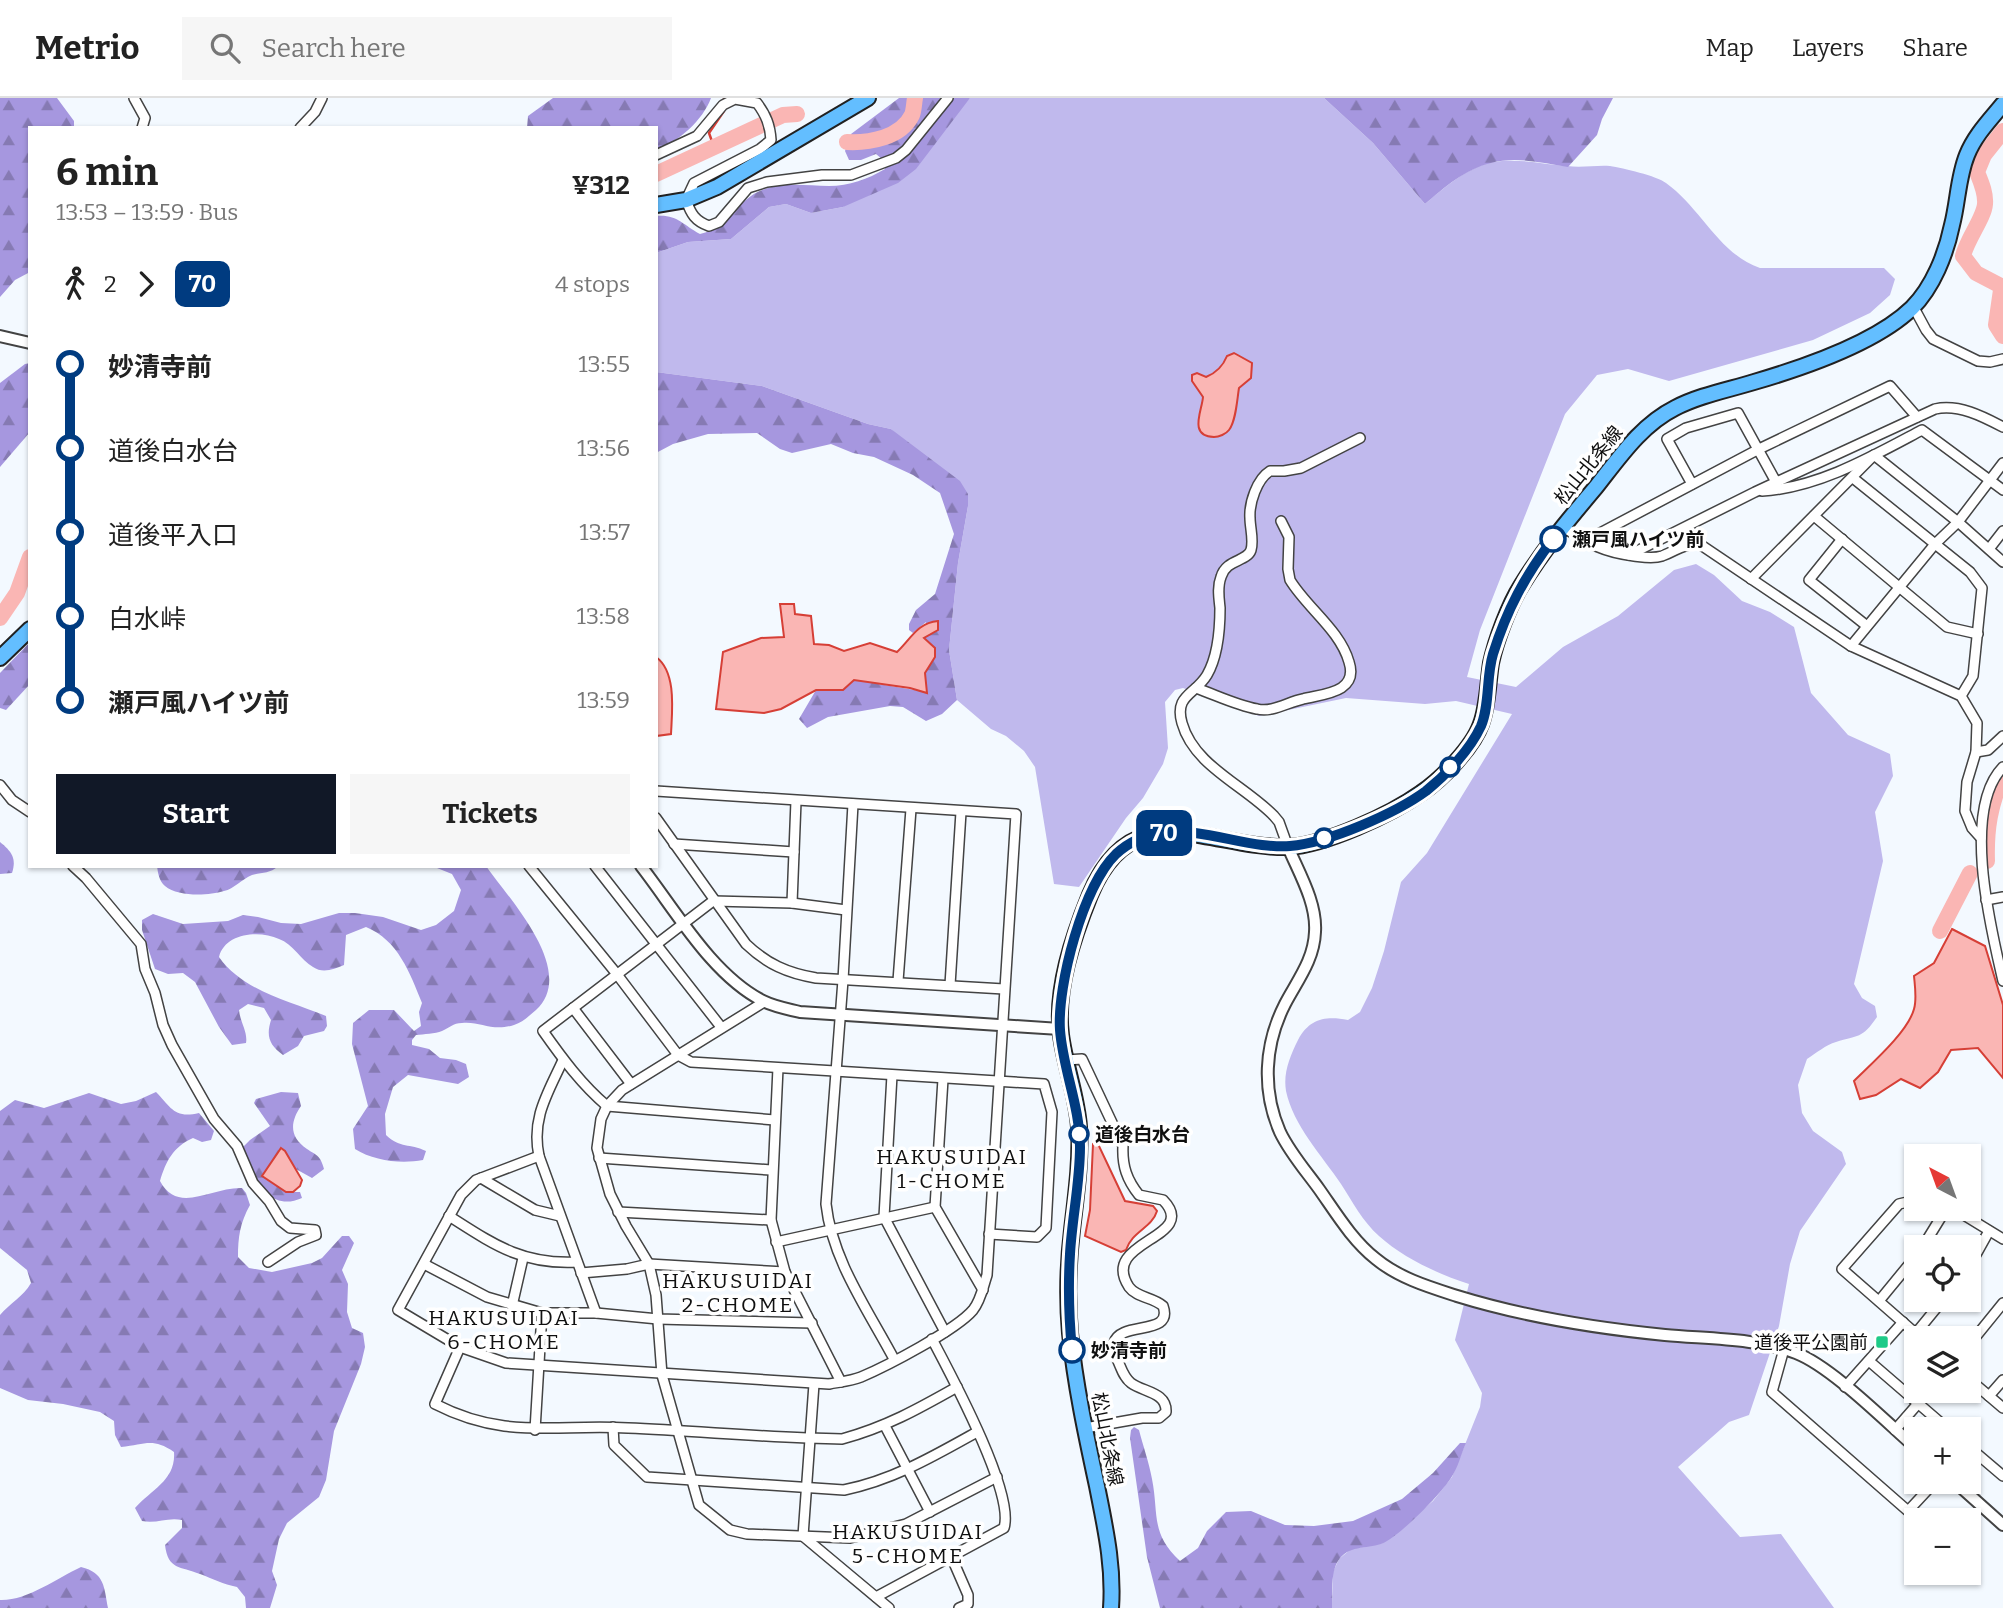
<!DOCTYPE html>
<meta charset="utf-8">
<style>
:root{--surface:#fff;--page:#f6f6f6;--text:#222;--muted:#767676;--line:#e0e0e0;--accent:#111827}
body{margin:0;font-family:Bitter,"Noto Sans JP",serif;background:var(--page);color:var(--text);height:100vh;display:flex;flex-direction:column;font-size:26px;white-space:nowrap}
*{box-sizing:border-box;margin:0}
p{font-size:23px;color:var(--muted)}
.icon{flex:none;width:38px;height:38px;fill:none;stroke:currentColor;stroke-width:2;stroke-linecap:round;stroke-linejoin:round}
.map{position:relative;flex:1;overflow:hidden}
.panel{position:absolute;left:28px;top:28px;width:630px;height:742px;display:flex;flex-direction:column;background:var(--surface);border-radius:0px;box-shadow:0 2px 5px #0004}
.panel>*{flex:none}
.badge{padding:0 14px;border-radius:10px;font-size:24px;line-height:46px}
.needle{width:46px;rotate:319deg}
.buttons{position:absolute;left:1904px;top:1046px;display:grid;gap:14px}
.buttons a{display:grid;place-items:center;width:77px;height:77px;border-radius:0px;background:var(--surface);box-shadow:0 2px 5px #0004;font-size:35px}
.map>.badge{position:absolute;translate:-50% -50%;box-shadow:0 0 0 4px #fff}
.legs{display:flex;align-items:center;gap:10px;height:77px;padding:0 28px;font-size:23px}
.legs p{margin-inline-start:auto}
.summary{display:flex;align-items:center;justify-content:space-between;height:119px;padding:0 28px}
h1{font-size:38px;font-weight:700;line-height:52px}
.button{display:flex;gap:14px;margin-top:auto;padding:14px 28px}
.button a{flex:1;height:80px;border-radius:0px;background:var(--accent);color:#fff;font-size:28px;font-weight:700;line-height:80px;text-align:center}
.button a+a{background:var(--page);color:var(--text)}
ul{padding:0 28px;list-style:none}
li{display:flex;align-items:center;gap:24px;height:84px;font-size:26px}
li i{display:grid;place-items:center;width:10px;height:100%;margin:0 9px;background:currentColor}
li i::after{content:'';width:18px;height:18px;margin:-9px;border:5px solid;border-radius:50%;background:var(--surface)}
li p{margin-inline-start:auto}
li:first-child i{background:linear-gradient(#0000 50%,currentColor 0)}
li:last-child i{background:linear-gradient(currentColor 50%,#0000 0)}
header{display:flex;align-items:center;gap:42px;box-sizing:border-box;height:98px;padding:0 35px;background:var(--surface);border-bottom:2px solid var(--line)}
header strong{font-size:33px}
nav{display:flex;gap:38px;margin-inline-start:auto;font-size:24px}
.search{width:490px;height:63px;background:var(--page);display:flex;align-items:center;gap:18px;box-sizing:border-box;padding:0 24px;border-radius:0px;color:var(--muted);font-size:26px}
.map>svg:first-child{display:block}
</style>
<header>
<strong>Metrio</strong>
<div class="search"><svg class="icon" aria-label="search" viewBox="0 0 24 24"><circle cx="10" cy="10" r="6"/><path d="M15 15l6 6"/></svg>Search here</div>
<nav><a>Map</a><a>Layers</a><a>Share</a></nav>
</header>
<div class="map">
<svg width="2003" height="1510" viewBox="0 0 2003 1510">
<defs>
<pattern id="forest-firs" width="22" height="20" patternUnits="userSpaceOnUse" patternTransform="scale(1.75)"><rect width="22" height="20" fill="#a697df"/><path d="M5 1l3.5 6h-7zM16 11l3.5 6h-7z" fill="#867ab3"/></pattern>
</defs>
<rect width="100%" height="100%" fill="#f3f9ff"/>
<path fill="#c0b9ed" d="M970 0H1324L1373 45 1425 106C1444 90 1467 69 1493 64 1518 60 1542 66 1567 68 1582 70 1596 67 1610 68 1623 70 1657 78 1666 85 1701 110 1719 156 1760 170H1884L1895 181 1890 197 1870 215 1813 242 1669 283 1628 271 1597 277 1565 316 1480 532 1467 579 1516 589 1563 549 1618 518 1674 472 1696 466 1714 477 1742 503 1770 514 1794 529 1811 595 1848 637 1890 656 1893 678 1875 714 1883 763 1854 886 1862 900 1875 908 1877 919C1862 941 1858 937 1836 944 1826 947 1816 955 1807 961L1798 987 1802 1015 1813 1033 1842 1054 1846 1066 1800 1133 1790 1166 1779 1228 1749 1317 1729 1324 1678 1369 1740 1439 1781 1436 1834 1510H1332L1333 1474 1339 1461 1351 1451 1383 1445 1433 1403 1452 1379 1480 1309 1482 1295 1455 1242 1469 1186C1438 1176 1403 1160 1379 1138 1363 1124 1352 1103 1341 1086 1322 1058 1293 1027 1286 993 1283 975 1290 958 1298 942 1310 920 1326 918 1348 922L1360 914 1372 890 1384 853 1401 784 1427 755 1512 616 1456 603 1425 606 1346 600 1259 618 1183 590 1175 592 1165 604 1168 650 1163 666 1143 700 1126 720 1079 789 1054 786 1035 669 1024 653 1006 638 991 631 957 602 949 552 958 465 968 408 891 331 868 326 762 288 656 274V155L688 144 731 141 769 109 786 106 811 115 843 109Z"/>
<g fill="url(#forest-firs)">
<path d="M0 0H57L74 23V30H30V174L15 182 0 199Z"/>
<path d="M553 0H711C703 22 678 45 656 51V30H527L528 18Z"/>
<path d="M899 0H970L916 71 898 85 843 109 811 115 786 106 769 109 731 141 688 144 656 155V118C677 116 683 127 700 136 731 129 737 100 765 91 785 84 808 88 829 88 849 88 868 81 885 71L882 61 876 56 861 62H849L845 53 851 36Z"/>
<path d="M1324 0H1613L1602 21 1597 37 1568 69C1544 65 1515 58 1491 65 1465 71 1444 90 1425 106L1373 45Z"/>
<path d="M30 265V334L0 369V285L25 266Z"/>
<path d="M656 274 762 288 868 326 891 331 960 383 968 396V408L958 465 949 552 957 602 942 616 926 623 903 609 890 608 828 619 807 630 799 621 816 592H843L854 582 927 594 925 575 935 559 924 540 926 524 913 535 909 532V526L916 512 935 496 954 436 940 395 913 377 874 359 853 355 831 346 792 355 780 351 757 335 708 336 673 346 656 355Z"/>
<path d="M30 544V586L6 612 0 610V575Z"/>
<path d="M0 744C11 753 17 760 12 775L0 776Z"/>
<path d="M157 768H278C270 776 262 774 252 777 242 781 234 791 224 793 208 798 178 799 165 788 159 783 158 775 157 768Z"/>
<path d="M432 768H486C509 801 578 873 536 912 529 918 523 924 514 927 492 934 480 923 462 925 453 925 449 930 442 933 435 936 424 936 416 937L412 942V947L429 951 440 960 456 962 466 966 469 979 458 986 408 977 393 989 385 1016 386 1037C401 1051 409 1045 426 1053L423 1062C401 1066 374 1063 355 1051L353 1031 368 1008 352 946 353 925 369 912H394L414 933 421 928 419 914 422 905C410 875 398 842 366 829L346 837 344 867C334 871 323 876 313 869 301 862 293 846 279 841 259 832 225 835 219 859 243 893 289 903 326 918L327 928 324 933 304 938 298 948 283 957C269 947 266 938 271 922L264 910 248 906 239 912C240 924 248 934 246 945L232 947 219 929 195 884 183 875 168 876 155 871 142 832V822L153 816 183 826 228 823 243 817 258 819 281 825 301 826 339 815H355L383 819 421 832 436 827 454 813 461 792 452 776Z"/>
<path d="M156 994C171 1009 174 1021 199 1015L214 1033 211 1042 202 1044 193 1040C173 1049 166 1063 160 1083 178 1117 211 1089 242 1090L246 1095 250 1107C240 1125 238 1139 238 1159L249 1170 272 1174 312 1165 322 1160 342 1138H349L354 1145 342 1172 348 1186 347 1214 352 1230 363 1235 365 1249 361 1266 334 1333 326 1382 319 1399 287 1425 279 1441 272 1473 277 1487 270 1510H246L245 1499 237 1489C223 1486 213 1481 200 1476 180 1468 168 1472 165 1447L182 1430V1422C167 1419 157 1426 142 1423L135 1410C152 1391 176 1382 174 1354 152 1339 145 1347 121 1349L115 1337 114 1323 100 1314 63 1306 28 1302 0 1290V1217C10 1205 23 1199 31 1185L27 1172 0 1150V1013L15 1002 44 1010 89 995 121 1006 136 1003Z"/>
<path d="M281 994 298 995 301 1008C290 1024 289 1039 307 1051 311 1054 317 1056 320 1061 322 1064 323 1068 324 1071L312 1080 294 1070 290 1060 286 1094H300L302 1100C267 1116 251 1075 243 1049L250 1042 270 1028 254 1005 256 1001Z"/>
<path d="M1134 1329 1139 1332C1143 1348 1149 1364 1152 1381 1159 1416 1150 1435 1180 1463L1198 1450 1207 1433 1226 1414 1251 1413 1285 1427 1314 1428 1353 1423 1402 1401 1433 1375 1460 1345H1466C1461 1356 1458 1370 1451 1380 1441 1396 1398 1440 1381 1446 1366 1451 1348 1447 1338 1463 1330 1476 1333 1495 1332 1510H1160L1147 1459 1130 1340 1131 1332Z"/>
<path d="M81 1469C105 1475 104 1489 108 1510H0V1502C27 1503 57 1480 81 1469Z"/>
</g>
<g fill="#fab6b4" stroke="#d63f36" stroke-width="2">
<path d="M1234 255 1252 265 1251 280 1239 290C1237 302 1236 323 1229 332 1226 336 1219 339 1214 339 1188 338 1202 313 1203 299L1192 283V277L1197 275 1206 279C1216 275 1223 268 1227 258Z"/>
<path d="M780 506H794L795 516 811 518 814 546 829 547 844 553 870 545 897 554C911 541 917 525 938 523V532L924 540 935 550V559L925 575 927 595 910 590 854 582 843 592H816L781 611 764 615 716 611 723 554 761 540 784 539Z"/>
<path d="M656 559C677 574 672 614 671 636L656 638Z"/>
<path d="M1952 831 1985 848 2003 907V980L1978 950 1951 952 1938 974 1920 990 1901 981 1876 997 1860 1001 1854 983C1871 966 1908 934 1914 911 1917 901 1915 889 1914 878L1934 865Z"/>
<path d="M1093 1046 1099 1048 1125 1103 1153 1108 1157 1113C1152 1130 1132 1133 1126 1152L1121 1154 1085 1138 1090 1112Z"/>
<path d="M281 1050 285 1053 302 1082 300 1088 293 1094H286L262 1078Z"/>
</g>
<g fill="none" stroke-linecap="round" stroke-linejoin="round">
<g stroke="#d63f36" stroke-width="2.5">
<path d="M724 0 725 1"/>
<path d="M714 49 709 35 724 13"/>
</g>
<g stroke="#fab6b4" stroke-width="16">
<path d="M2003 33 1984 57 1977 74C1981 84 1986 95 1985 106 1984 120 1967 141 1963 158L1976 175 1999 187 2001 192 1996 227 2003 238"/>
<path d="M847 44C869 45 901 40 912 17 914 12 914 5 915 0"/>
<path d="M656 76 783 17 797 16"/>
<path d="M0 520 17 495 30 459"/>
<path d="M1987 763C1986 732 1990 706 2003 678"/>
<path d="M1940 833 1970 775"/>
</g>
<g stroke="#434343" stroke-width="12">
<g id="minor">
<path d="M134 0 145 20 142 30"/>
<path d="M300 30 315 14 322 0"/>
<path d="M656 57 697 38 723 7 735 1 757 5C766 17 770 27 771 42L760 51 694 85 686 102C691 116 695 123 709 128L719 124 748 90 767 84 822 77H851L896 60 906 52 948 0"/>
<path d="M1913 208 1926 232 1933 241 1978 263 1990 264 2003 261"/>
<path d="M1853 380 1970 474 1982 490 1973 578 1961 598"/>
<path d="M1692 386 1667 341 1686 330 1738 315 1776 384"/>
<path d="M1762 393C1818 390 1873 358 1922 332L2003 392"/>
<path d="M1814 418 1947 529 1978 536"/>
<path d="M1563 429C1590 446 1602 454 1634 458 1643 459 1653 461 1662 458 1678 452 1678 448 1698 445L1851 548 1961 598 1977 625 1976 654 1967 684 1965 713 1972 730 1981 740"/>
<path d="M1842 441 1809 482 1867 528"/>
<path d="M1585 443 1759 351 1890 288 1917 319"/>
<path d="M1989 451 2003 433"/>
<path d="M1629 457 1755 394 1935 311C1959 306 1982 318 2003 329"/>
<path d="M1751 481 1874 357 1958 424 2003 464"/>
<path d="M1851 548 1935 446 1958 424 2003 365"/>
<path d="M1196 590C1216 597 1236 607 1257 611 1272 615 1288 604 1303 601 1322 596 1359 595 1349 564 1340 532 1307 510 1290 482L1288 471 1289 439 1281 423"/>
<path d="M1976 654 1988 652 2003 638"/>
<path d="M2003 669C1961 712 1991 831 2003 883"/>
<path d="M0 687 12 702 30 714"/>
<path d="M853 706 843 882 826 1106C832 1162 868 1212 894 1261"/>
<path d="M656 720 746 846C767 866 787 875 816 880L1004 891"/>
<path d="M674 746 794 754"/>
<path d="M1288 749 1279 724 1274 718C1244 687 1194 668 1182 625 1174 597 1195 597 1207 577 1218 558 1220 532 1220 510 1219 500 1217 489 1221 479 1226 461 1247 464 1251 452 1254 442 1250 430 1250 420 1249 405 1257 381 1270 373H1284L1301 370 1360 340"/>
<path d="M73 768 86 780 141 846 145 871 155 895 163 927 172 947 214 1021 237 1048 253 1085 269 1103 281 1123 290 1130 315 1132 316 1137 298 1144 268 1164"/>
<path d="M529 768 616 875 678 957 691 964 1044 986 1052 1014 1046 1130 1037 1139 989 1136"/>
<path d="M595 768 721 929"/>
<path d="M1986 802 2003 799"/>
<path d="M792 805 796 703"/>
<path d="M898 883 911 711"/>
<path d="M950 887 961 714"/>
<path d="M764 904 622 992 607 1008 601 1021 597 1050 610 1096 626 1128 649 1166 656 1197 662 1277 699 1407 730 1432 747 1436 850 1440 906 1426 997 1379"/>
<path d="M573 910 631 986"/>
<path d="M563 962C548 995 531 1020 539 1058L596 1215"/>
<path d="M1066 962 1082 961 1123 1048C1122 1068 1127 1082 1139 1097L1163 1102C1201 1141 1098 1142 1129 1189 1137 1200 1153 1199 1163 1208 1174 1239 1120 1222 1114 1245 1112 1250 1115 1257 1117 1261 1121 1269 1123 1279 1131 1285 1143 1294 1167 1294 1166 1314L1159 1320H1142L1085 1330"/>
<path d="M778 970 771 1122 785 1174 841 1284"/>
<path d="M892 977 884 1119 945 1234"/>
<path d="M943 981 935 1109 983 1192"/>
<path d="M775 1022 607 1008C582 987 562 960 543 933L713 803 792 805 846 812"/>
<path d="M539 1058 476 1082 461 1097 398 1212 460 1249 506 1265 829 1286C839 1284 851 1283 861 1279 887 1268 956 1232 973 1212 981 1202 983 1189 987 1177L1016 716 656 693"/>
<path d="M599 1060 771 1072"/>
<path d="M481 1080 535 1112 560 1118"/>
<path d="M1916 1102 1899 1106 1842 1171 1922 1241"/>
<path d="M1954 1111 2003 1141"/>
<path d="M618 1114 771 1122"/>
<path d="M449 1118C493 1146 522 1167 577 1164"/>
<path d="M776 1144 935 1109"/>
<path d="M1922 1150 1946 1111"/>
<path d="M424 1166 487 1199 542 1215H596L658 1221 812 1225"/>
<path d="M1969 1169 1989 1133"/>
<path d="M581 1175 627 1171 649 1166 785 1174"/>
<path d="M1879 1203 1916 1158"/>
<path d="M512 1208 523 1160"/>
<path d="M1916 1235 1943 1202"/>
<path d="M1969 1247 2003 1205"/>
<path d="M460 1249 435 1306C505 1342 554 1326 628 1330 700 1333 771 1340 842 1341 886 1329 918 1311 957 1289"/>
<path d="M1784 1251 1772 1294 1908 1413 1935 1384"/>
<path d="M1869 1263 1949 1332"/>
<path d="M1969 1281 2003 1310"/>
<path d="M1845 1289 1903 1224"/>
<path d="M1989 1298 2003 1282"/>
<path d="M885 1328 930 1414"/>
<path d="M613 1329 614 1347 647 1379 844 1392C893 1382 934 1358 977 1334"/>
<path d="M535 1332 542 1215"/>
<path d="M1895 1332 1929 1293"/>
<path d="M1969 1349 2003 1378"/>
<path d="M803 1438 814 1286"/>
<path d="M804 1439 889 1510"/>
<path d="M951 1458 968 1497V1506L959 1510"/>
<path d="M876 1499 1004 1430C1015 1395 951 1277 932 1241"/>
</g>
</g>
<g stroke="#434343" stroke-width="14">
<g id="tertiary">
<path d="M0 238 30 245"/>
<path d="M1288 749C1299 775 1317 805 1315 834 1314 862 1297 883 1285 906 1264 947 1262 993 1280 1034 1290 1055 1306 1073 1319 1091 1336 1115 1352 1142 1376 1161 1399 1180 1429 1189 1457 1198 1525 1219 1594 1230 1665 1237 1708 1241 1756 1240 1796 1255 1832 1269 1886 1324 1916 1350"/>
<path d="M641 768C676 813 712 877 763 903 775 909 788 911 800 914L1060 931"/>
<path d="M1955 1384 2003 1427"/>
</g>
</g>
<g stroke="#212121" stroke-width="18">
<g id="primary">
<path d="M656 107 686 102 717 89 868 0"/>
<path d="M0 560 30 531"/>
<path d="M1111 1510C1114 1467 1105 1429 1097 1388 1086 1337 1075 1286 1070 1235 1067 1201 1068 1165 1072 1132 1076 1097 1081 1063 1079 1029 1077 998 1065 968 1061 937 1055 892 1073 839 1090 797 1133 693 1210 751 1288 749 1325 747 1390 717 1421 695 1442 681 1473 649 1481 626 1488 607 1488 584 1491 565 1496 542 1509 507 1521 488 1543 452 1569 421 1596 389 1619 360 1641 327 1675 310 1700 297 1728 292 1754 284 1802 270 1876 245 1912 210 1933 189 1946 156 1952 127 1958 104 1958 79 1967 57 1975 37 1990 22 2003 6"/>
</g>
</g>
<use href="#minor" stroke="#fff" stroke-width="9"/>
<use href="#tertiary" stroke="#fff" stroke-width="10"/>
<use href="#primary" stroke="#63beff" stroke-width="14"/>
</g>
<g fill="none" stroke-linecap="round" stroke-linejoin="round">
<g stroke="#fff" stroke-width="16">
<path id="line-1" d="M1072 1252C1069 1221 1068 1188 1070 1156 1072 1120 1080 1085 1080 1049 1080 1008 1063 972 1060 932 1057 887 1083 788 1116 756 1128 745 1144 737 1161 735 1195 730 1229 743 1262 747 1271 748 1281 749 1290 748 1328 745 1396 715 1426 693 1446 677 1470 652 1481 628 1490 607 1486 579 1493 556 1507 511 1525 478 1553 441"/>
</g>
<use href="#line-1" stroke="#003b80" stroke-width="10"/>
</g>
<g fill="#fff" stroke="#003b80" stroke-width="3.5">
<circle cx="1553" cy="441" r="12"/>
<circle cx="1450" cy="669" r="9"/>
<circle cx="1324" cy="740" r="9"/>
<circle cx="1079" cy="1036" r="9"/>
<circle cx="1072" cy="1252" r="12"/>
</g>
<rect fill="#1dca88" stroke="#fff" stroke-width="2.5" x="1875" y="1237" width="14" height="14" rx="3.5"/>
<g text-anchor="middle" stroke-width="7" stroke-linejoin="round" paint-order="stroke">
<g font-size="19" fill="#101010" stroke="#fff">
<text transform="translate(1588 367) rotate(-51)" y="7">松山北条線</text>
<text transform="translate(1108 1341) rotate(79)" y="7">松山北条線</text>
</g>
<g font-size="19" font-weight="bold" fill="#101010" stroke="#fff" text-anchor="start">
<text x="1572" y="448">瀬戸風ハイツ前</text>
<text x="1095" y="1043">道後白水台</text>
<text x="1091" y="1259">妙清寺前</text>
</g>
<g font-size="19" fill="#101010" stroke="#fff" text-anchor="end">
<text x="1868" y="1251">道後平公園前</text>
</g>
<g font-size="21" letter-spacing="2" fill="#101010" stroke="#fff">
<text x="952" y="1066">HAKUSUIDAI<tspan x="952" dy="24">1-CHOME</tspan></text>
<text x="738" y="1190">HAKUSUIDAI<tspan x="738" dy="24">2-CHOME</tspan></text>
<text x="504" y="1227">HAKUSUIDAI<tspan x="504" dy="24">6-CHOME</tspan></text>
<text x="908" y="1441">HAKUSUIDAI<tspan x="908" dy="24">5-CHOME</tspan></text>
</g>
</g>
</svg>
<div class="buttons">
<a><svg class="needle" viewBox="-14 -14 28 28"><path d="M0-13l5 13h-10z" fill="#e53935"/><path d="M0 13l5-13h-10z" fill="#767676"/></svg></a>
<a><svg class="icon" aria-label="locate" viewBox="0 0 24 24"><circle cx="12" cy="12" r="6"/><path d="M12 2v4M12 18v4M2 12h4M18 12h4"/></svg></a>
<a><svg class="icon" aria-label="layers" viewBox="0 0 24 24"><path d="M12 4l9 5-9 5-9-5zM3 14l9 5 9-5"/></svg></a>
<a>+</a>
<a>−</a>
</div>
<b class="badge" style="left:1164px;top:735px;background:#003b80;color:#fff">70</b>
<section class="panel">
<div class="summary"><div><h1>6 min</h1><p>13:53 – 13:59 · Bus</p></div><b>¥312</b></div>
<div class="legs"><svg class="icon" aria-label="walk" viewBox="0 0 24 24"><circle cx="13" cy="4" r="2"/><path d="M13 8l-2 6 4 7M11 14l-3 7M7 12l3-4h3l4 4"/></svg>2<svg class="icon" aria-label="forward" viewBox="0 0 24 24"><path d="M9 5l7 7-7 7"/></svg><b class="badge" style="background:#003b80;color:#fff">70</b><p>4 stops</p></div>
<ul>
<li><i style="color:#003b80"></i><b>妙清寺前</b><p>13:55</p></li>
<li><i style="color:#003b80"></i><span>道後白水台</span><p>13:56</p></li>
<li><i style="color:#003b80"></i><span>道後平入口</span><p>13:57</p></li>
<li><i style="color:#003b80"></i><span>白水峠</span><p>13:58</p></li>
<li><i style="color:#003b80"></i><b>瀬戸風ハイツ前</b><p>13:59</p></li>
</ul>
<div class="button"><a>Start</a><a>Tickets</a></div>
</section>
</div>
